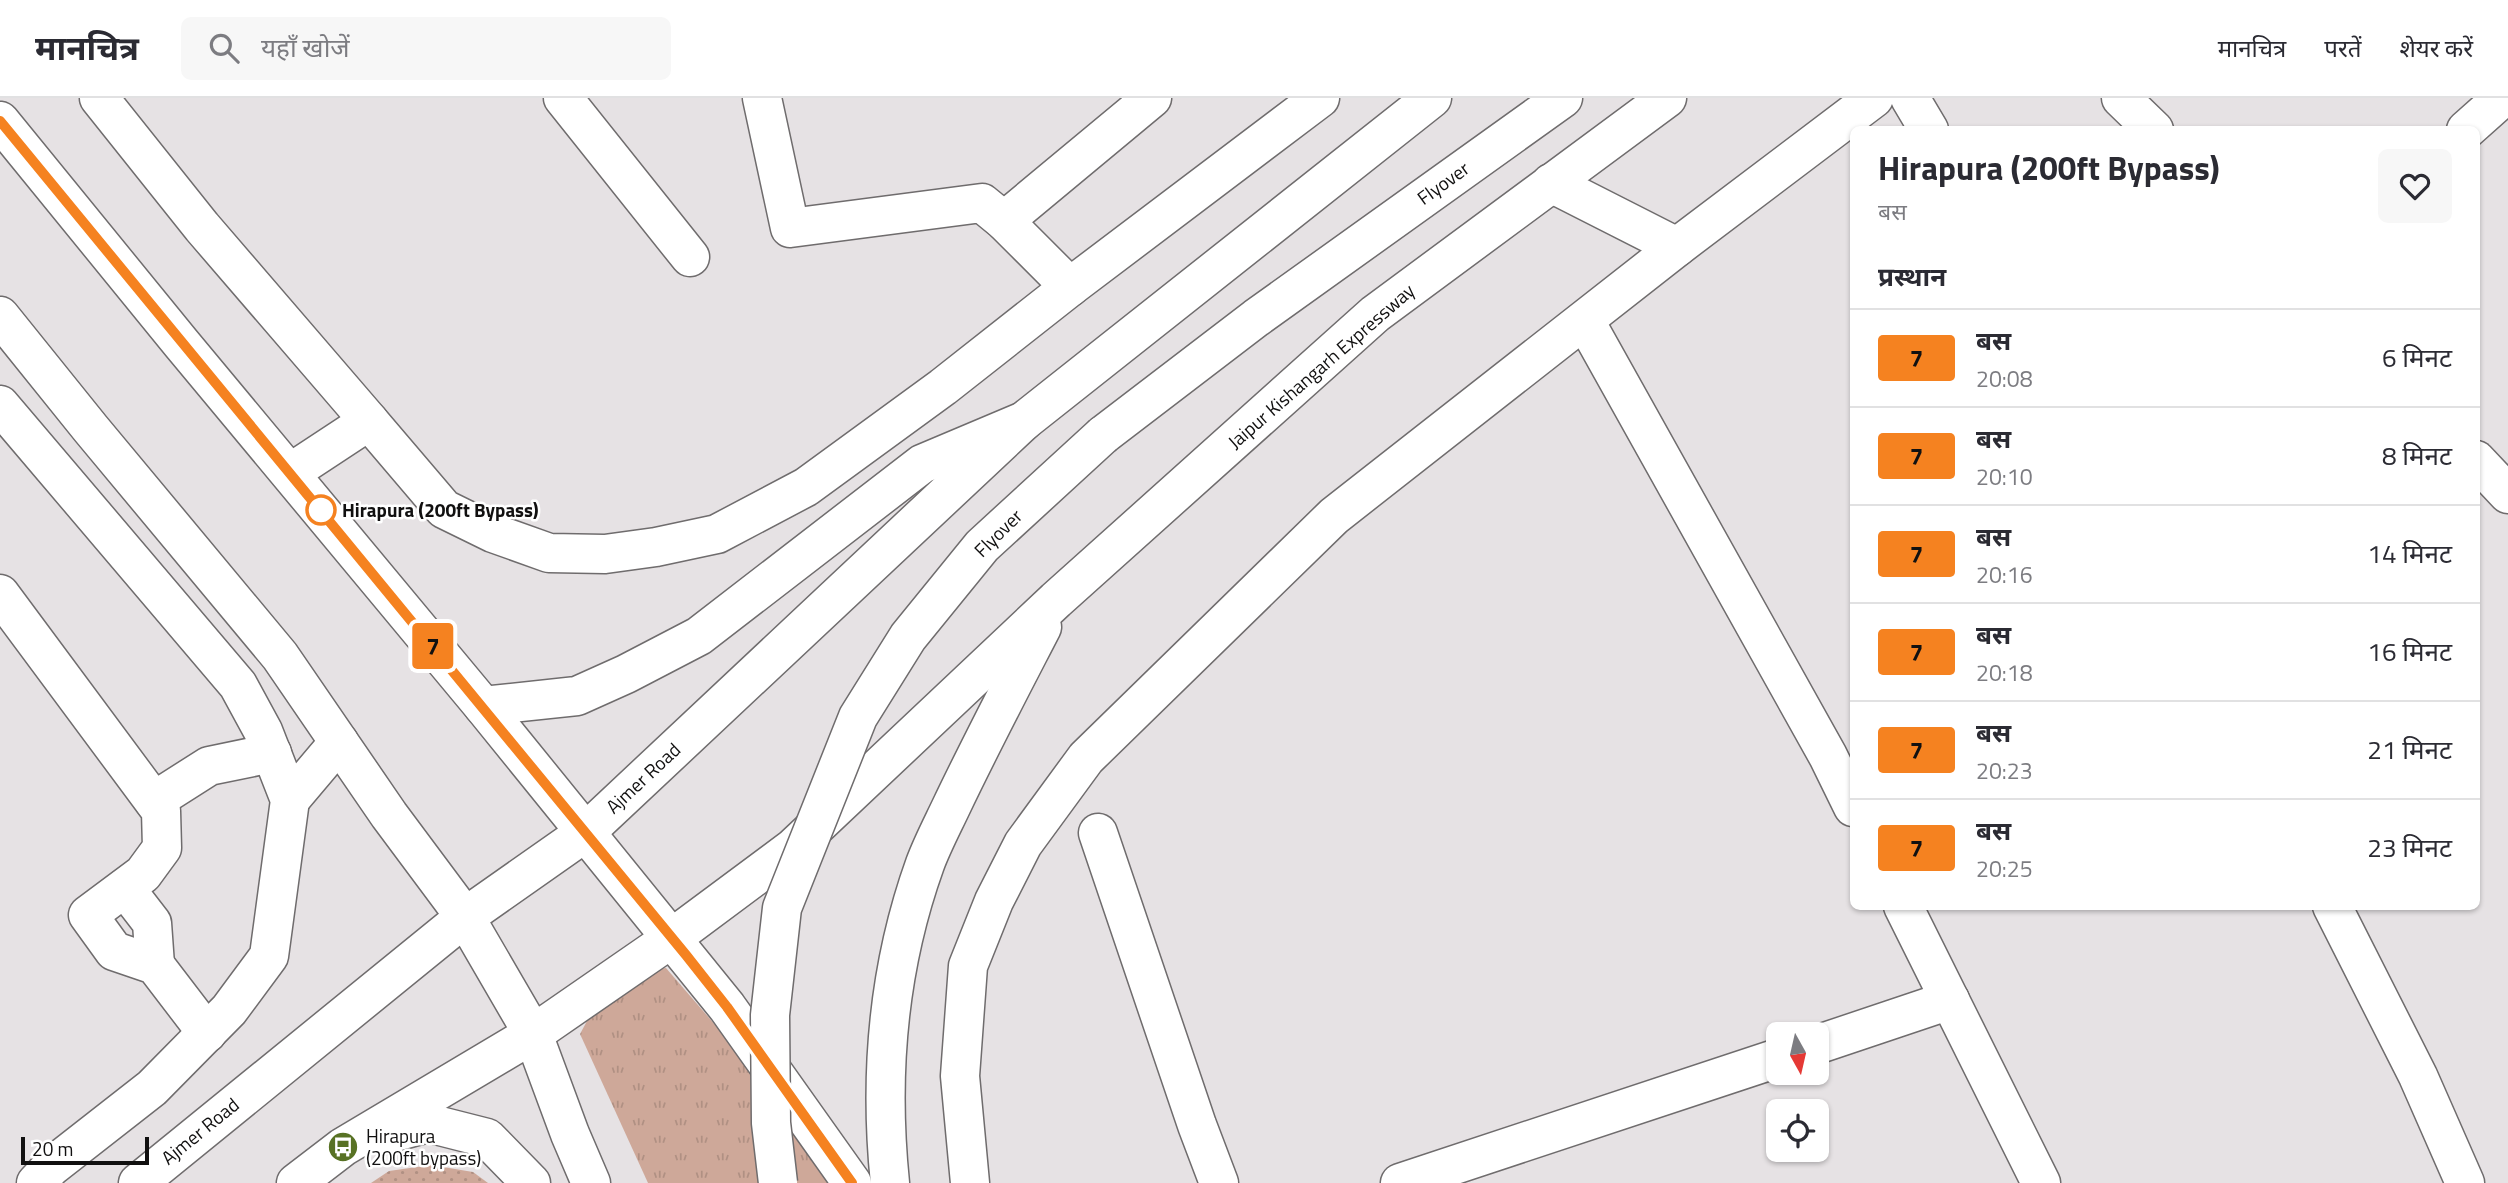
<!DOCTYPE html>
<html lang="hi">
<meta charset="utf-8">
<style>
:root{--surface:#fff;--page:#f7f7f7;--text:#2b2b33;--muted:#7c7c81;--line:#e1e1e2}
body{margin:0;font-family:"Titillium Web","Noto Sans Devanagari",sans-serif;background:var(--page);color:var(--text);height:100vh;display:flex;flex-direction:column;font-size:26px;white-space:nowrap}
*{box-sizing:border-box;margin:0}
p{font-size:23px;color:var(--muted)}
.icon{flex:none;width:38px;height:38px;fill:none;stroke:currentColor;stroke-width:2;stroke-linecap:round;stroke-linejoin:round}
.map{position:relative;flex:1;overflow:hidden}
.details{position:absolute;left:1850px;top:28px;width:630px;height:784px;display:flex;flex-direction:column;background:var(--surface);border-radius:10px;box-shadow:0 2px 5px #0004}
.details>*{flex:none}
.badge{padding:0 14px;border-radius:5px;font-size:24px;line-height:46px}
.needle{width:46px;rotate:172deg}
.fabs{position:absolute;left:1766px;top:924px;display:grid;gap:14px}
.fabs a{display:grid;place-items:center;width:63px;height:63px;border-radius:10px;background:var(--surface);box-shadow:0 2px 5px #0004;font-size:35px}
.scale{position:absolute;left:21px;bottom:18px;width:128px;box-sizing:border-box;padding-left:7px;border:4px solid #111010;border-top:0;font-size:19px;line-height:24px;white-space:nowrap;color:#111010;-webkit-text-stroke:5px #fff;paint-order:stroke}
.map>.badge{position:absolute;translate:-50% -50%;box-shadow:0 0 0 4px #fff}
h2{padding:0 28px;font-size:26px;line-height:63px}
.round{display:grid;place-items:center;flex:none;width:74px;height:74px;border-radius:10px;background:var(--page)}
.overview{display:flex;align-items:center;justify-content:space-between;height:119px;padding:0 28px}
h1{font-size:33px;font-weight:700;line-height:52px}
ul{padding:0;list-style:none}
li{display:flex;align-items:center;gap:21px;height:98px;padding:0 28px;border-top:2px solid var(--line)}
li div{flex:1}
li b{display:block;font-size:26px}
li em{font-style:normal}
li .badge{min-width:77px;font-weight:700;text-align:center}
header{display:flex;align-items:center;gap:42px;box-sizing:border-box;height:98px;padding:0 35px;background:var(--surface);border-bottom:2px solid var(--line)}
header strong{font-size:33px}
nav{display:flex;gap:38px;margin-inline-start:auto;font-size:24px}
.search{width:490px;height:63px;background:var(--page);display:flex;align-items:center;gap:18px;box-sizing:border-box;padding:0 24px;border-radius:10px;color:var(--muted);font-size:26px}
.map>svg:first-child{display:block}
</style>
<header>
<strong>मानचित्र</strong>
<div class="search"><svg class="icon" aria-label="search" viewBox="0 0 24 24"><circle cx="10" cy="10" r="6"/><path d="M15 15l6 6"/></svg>यहाँ खोजें</div>
<nav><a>मानचित्र</a><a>परतें</a><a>शेयर करें</a></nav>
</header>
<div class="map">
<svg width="2508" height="1085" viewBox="0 0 2508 1085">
<defs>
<pattern id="grass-tufts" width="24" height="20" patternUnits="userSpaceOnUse" patternTransform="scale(1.75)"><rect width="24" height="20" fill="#cea899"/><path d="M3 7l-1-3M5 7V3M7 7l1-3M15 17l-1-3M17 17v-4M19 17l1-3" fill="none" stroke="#b09083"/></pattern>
<pattern id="garden-dots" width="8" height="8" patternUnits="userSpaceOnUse" patternTransform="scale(1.75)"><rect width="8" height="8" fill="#cea899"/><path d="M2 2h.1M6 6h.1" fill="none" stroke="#b09083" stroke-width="1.8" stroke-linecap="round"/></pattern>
</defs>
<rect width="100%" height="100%" fill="#e6e2e4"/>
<path fill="url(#grass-tufts)" d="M666 870 844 1076 848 1085H648L580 936 587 923 652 872Z"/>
<path fill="url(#garden-dots)" d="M431 1067 473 1074 488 1085H371L389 1073Z"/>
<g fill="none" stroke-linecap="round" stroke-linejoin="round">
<g stroke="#6f6c6d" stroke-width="41">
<g id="minor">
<path d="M99 0 202 129 369 323"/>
<path d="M563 0 690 159"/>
<path d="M762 0 790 130 982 105 1004 123 1070 189"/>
<path d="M1910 0 1929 32"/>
<path d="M2121 0 2154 32"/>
<path d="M2466 32 2502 0"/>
<path d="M1004 123 1152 0"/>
<path d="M1585 223 1828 658 1853 709"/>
<path d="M0 307 238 587 263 633 290 702 269 858 229 912 152 990 51 1069 36 1085"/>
<path d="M2476 362 2508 396"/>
<path d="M290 375 369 323 444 411 493 435 549 455 605 456 656 449 717 436 806 389 943 289 1070 189 1320 0"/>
<path d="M0 496 161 713 162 750 143 776 88 817 114 853 155 867 207 935"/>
<path d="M290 702 339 644"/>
<path d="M154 703 209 668 272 655"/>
<path d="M1098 735 1197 1027 1219 1085"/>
<path d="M125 790 152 825 155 867"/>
<path d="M1903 808 2041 1085"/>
<path d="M2332 808 2418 978 2465 1085"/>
<path d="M1816 947 1950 902"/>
<path d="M970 1085 960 978 968 868 994 803 1023 746 1086 660 1334 418 1677 149 1874 0"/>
<path d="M1400 1085 1778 960"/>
</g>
</g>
<g stroke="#6f6c6d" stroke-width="41">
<g id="highway">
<path d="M0 23 181 245 483 608 727 909 852 1085"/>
<path d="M1551 85 1677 149"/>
<path d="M0 218 91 331 280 558 389 717 465 819 533 936 570 1036 591 1085"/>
<path d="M1103 337 1256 220 1563 0"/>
<path d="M483 608 577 598 626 576 699 538 922 366 1024 323 1432 0"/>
<path d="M384 1037 428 1025 487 1040 531 1085"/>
<path d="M138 1085 465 819 586 734 1024 323"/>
<path d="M296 1085 343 1049 533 936 672 840 793 750 1056 502 1375 216 1667 0"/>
<path d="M890 1085C879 978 888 869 925 766 932 747 942 728 951 709 980 648 1011 589 1042 529"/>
</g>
</g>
<use href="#minor" stroke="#fff" stroke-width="38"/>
<use href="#highway" stroke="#fff" stroke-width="38"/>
<g stroke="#6f6c6d" stroke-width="41" stroke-linecap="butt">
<path id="highway-bridge" d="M778 1085 771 1025 770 917 782 810 858 619 908 539 982 448 1103 337"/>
</g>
<use href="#highway-bridge" stroke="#fff" stroke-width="38"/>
</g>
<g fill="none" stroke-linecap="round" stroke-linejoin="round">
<g stroke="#fff" stroke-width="16">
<path id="line" d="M0 23 686 857 727 909 852 1085"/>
</g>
<use href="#line" stroke="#f58220" stroke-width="10"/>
</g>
<defs>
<g id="bus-disc" transform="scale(1.575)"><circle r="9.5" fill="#587224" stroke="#fff"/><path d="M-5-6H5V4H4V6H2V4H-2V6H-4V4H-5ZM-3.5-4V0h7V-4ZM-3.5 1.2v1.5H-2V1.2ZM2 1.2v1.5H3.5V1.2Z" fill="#fff"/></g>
</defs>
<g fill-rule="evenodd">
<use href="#bus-disc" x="343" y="1049"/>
</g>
<circle fill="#fff" stroke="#f58220" stroke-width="3.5" cx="321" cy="412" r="14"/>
<g text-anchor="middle" stroke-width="5" stroke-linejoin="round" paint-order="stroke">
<g font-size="19" fill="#111010" stroke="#fff">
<text transform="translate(1443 85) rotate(-36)" y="7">Flyover</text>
<text transform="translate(1321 268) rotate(-41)" y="7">Jaipur Kishangarh Expressway</text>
<text transform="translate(998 435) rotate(-45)" y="7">Flyover</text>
<text transform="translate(643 680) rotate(-43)" y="7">Ajmer Road</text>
<text transform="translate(200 1033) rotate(-39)" y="7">Ajmer Road</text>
</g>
<g font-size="19" font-weight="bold" fill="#111010" stroke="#fff" text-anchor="start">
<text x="342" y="419">Hirapura (200ft Bypass)</text>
</g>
<g font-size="19" fill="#111010" stroke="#fff" text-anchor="start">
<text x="366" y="1045">Hirapura<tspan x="366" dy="22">(200ft bypass)</tspan></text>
</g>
</g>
</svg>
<div class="fabs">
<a><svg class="needle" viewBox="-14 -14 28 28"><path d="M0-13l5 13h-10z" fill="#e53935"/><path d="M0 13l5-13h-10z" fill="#7c7c81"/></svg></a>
<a><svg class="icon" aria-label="locate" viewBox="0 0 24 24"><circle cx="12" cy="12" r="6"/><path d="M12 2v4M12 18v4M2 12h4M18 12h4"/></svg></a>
</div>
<div class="scale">20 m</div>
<b class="badge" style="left:433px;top:548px;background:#f58220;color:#111">7</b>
<section class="details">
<div class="overview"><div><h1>Hirapura (200ft Bypass)</h1><p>बस</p></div><a class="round"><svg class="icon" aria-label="heart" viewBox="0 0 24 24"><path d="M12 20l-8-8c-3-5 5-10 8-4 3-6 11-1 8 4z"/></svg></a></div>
<h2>प्रस्थान</h2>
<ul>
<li><span class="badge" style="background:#f58220;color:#111">7</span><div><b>बस</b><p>20:08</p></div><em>6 मिनट</em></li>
<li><span class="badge" style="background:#f58220;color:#111">7</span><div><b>बस</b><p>20:10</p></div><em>8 मिनट</em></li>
<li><span class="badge" style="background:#f58220;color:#111">7</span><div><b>बस</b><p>20:16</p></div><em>14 मिनट</em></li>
<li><span class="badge" style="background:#f58220;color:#111">7</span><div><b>बस</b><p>20:18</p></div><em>16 मिनट</em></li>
<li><span class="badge" style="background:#f58220;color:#111">7</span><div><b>बस</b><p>20:23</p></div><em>21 मिनट</em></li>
<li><span class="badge" style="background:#f58220;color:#111">7</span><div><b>बस</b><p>20:25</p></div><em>23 मिनट</em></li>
</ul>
</section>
</div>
